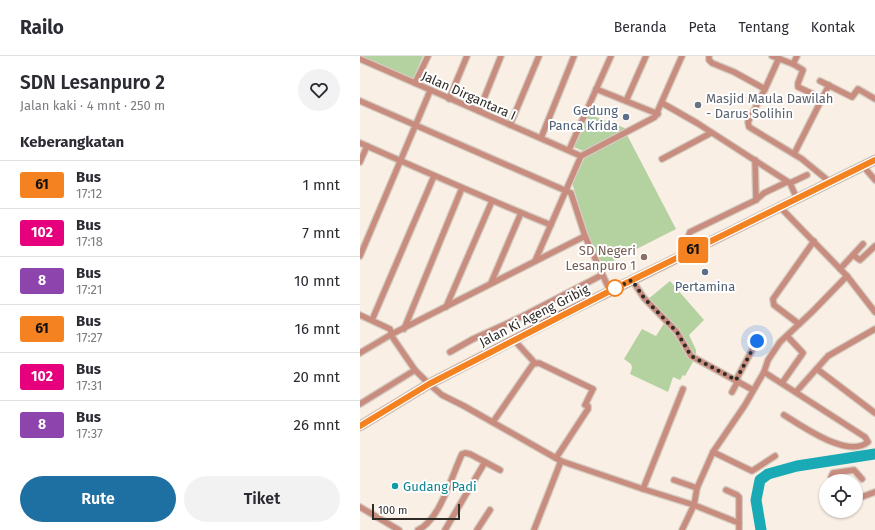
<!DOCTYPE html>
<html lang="id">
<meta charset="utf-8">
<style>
:root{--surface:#fff;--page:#f2f2f3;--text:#2b2b33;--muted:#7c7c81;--line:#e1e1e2;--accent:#1d70a1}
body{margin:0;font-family:"Fira Sans",sans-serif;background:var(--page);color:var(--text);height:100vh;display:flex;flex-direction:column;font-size:15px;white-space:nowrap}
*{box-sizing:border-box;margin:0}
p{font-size:13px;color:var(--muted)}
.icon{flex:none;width:22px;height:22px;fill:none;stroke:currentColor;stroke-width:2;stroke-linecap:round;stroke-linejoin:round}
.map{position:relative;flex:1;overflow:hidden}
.side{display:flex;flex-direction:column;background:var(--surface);width:360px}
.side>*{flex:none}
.badge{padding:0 8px;border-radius:3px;font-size:14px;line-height:26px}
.fabs{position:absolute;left:459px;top:418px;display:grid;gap:8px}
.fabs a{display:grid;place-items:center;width:44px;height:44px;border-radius:50%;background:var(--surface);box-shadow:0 1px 3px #0004;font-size:20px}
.scale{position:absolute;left:12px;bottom:10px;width:88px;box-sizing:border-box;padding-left:4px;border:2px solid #2e2a26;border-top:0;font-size:11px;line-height:14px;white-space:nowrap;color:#2e2a26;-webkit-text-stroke:3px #fff;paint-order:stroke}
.you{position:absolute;width:20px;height:20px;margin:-10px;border:3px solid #fff;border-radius:50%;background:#1a73e8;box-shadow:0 0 0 6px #1a73e833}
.map>.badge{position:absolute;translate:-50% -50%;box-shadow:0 0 0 2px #fff}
h2{padding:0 20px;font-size:15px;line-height:36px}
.round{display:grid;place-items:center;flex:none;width:42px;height:42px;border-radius:21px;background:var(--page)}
.summary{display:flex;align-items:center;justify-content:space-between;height:68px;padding:0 20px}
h1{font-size:19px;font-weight:600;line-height:30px}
.action{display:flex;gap:8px;margin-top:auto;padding:8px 20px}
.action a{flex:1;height:46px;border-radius:24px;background:var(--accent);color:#fff;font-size:16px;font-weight:600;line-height:46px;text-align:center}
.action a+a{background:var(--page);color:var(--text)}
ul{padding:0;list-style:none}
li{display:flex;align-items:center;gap:12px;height:48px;padding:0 20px;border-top:1px solid var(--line)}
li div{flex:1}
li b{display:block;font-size:15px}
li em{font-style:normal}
li .badge{min-width:44px;font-weight:700;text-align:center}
header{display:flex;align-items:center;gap:24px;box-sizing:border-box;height:56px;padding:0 20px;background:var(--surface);border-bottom:1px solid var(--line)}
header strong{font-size:19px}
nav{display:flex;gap:22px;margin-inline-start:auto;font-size:14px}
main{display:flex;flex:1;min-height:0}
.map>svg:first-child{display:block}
</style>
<header>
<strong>Railo</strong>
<nav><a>Beranda</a><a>Peta</a><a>Tentang</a><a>Kontak</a></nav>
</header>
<main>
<section class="side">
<div class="summary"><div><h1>SDN Lesanpuro 2</h1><p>Jalan kaki · 4 mnt · 250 m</p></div><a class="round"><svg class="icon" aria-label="heart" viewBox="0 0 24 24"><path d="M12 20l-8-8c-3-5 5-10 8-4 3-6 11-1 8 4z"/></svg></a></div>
<h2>Keberangkatan</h2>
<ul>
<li><span class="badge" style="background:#f58220;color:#111">61</span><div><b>Bus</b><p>17:12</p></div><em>1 mnt</em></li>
<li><span class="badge" style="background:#e6007e;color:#fff">102</span><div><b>Bus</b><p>17:18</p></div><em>7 mnt</em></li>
<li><span class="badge" style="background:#8e44ad;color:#fff">8</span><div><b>Bus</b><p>17:21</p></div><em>10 mnt</em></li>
<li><span class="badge" style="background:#f58220;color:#111">61</span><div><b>Bus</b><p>17:27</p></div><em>16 mnt</em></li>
<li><span class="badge" style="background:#e6007e;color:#fff">102</span><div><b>Bus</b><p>17:31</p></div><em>20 mnt</em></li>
<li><span class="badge" style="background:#8e44ad;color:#fff">8</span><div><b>Bus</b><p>17:37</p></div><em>26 mnt</em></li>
</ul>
<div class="action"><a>Rute</a><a>Tiket</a></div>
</section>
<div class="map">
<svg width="515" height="474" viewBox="0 0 515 474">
<rect width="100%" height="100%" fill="#f9efe4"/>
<g fill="#b4d1a0">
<path d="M1 0H63L53 23Z"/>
<path d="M228 58 267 73 223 95 214 91Z"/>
<path d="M267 79 316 173 243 210 228 180 213 130V126L225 101Z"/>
<path d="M310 225 344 264 329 279 336 294V301L287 244Z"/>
<path d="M305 266 315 276 334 304 325 320 323 319 320 324 313 321 308 336 270 318 272 312 271 308 264 303 282 273 296 280Z"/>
</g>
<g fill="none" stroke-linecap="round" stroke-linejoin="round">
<path stroke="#19aab6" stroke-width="11" d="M401 474 396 444 400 424 408 418 437 410 515 398"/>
<g stroke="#d4ccc2" stroke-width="8">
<g id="street">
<path d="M349 0V4L352 7 374 16 405 33 388 66 389 71 442 103 470 126"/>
<path d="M412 0 433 8 437 0"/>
<path d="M0 3 221 100 175 205"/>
<path d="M433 8 443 14 438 27V31L453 38"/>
<path d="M460 25 492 41 498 33 515 43"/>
<path d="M55 27 68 0"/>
<path d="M236 33 298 58"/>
<path d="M405 33 419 2"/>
<path d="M89 43 107 0"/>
<path d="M0 45 211 137 225 180 250 235"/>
<path d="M266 45 286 0"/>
<path d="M302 47 337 67 430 127 437 143"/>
<path d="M119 55 141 0"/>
<path d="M150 69 179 0"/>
<path d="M181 82 214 0"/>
<path d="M0 87C64 115 127 143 191 169"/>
<path d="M209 94 251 0"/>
<path d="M434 98 469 29"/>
<path d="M221 100 295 61 322 0"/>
<path d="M302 103 351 77"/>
<path d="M395 104 396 144"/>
<path d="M0 106 7 90"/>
<path d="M503 110 515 124"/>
<path d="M430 127 447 119"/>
<path d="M420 151 487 220 515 256"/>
<path d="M334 193 328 181 330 176 396 144 404 137 427 126"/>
<path d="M493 199 500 204 515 190"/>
<path d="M0 200 70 35"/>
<path d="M480 213 503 188"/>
<path d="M272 224 284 242 317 276 331 300 393 334"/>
<path d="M131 227 161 157"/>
<path d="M86 251 132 145"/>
<path d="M0 259 30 273 33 282 55 314 69 328 82 339 104 350 201 405 283 433 334 449 379 467"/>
<path d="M12 264 74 120"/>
<path d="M439 268 414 249 413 243 454 185"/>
<path d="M44 273 102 132"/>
<path d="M154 284 175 307"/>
<path d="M90 296 113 283 161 261 242 219"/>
<path d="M0 297 32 278 225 180"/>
<path d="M457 313 515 357"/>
<path d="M404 316 505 381 508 386C488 403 442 370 424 359"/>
<path d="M376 324 397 285"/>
<path d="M422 327 443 297 427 280"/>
<path d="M372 336 378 325"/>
<path d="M436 336 468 300 515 273"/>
<path d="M0 348 55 314"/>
<path d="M133 366 173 308 179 307 233 333 225 349 228 350V353L196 402"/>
<path d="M353 396 392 415 415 400"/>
<path d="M314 424 337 432"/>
<path d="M474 425 471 421 473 417 494 414 502 423"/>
<path d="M283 433 323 333"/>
<path d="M366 434 377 439 379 441V474"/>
<path d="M496 443 515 436"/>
<path d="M0 451 39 474"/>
<path d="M58 474C80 464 92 419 102 398L105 397 110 398 140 414"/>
<path d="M85 474 125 406"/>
<path d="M117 474 130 454"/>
<path d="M174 474 201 405"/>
<path d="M322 474 334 449 337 432 353 396 385 349 404 316 408 304 420 286 452 256 487 220"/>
</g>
</g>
<g stroke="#d4ccc2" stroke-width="11">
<path id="primary" d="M0 370 69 328 202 259 515 104"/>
</g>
<use href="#street" stroke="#c98d7f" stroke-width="5.5"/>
<use href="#primary" stroke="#9c311b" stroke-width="9"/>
</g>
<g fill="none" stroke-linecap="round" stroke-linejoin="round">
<g stroke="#fff" stroke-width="9">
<path id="line" d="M0 370 69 328 250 235 515 104"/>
</g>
<use href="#line" stroke="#f58220" stroke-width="6"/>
<path stroke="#2e2a26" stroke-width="4" stroke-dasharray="0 7.2" d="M255 232 250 235 272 224 284 242 317 276 331 300 376 324 397 285"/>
</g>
<circle fill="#6b7280" stroke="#fff" stroke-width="1.5" cx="338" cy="49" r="4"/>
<g fill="#5c6f8a" stroke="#fff" stroke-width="1.5">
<circle cx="266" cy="61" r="4"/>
<circle cx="345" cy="216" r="4"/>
</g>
<circle fill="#8d6e63" stroke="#fff" stroke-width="1.5" cx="284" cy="201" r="4"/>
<circle fill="#fff" stroke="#f58220" stroke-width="2" cx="255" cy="232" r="8"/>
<circle fill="#0f9aa8" stroke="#fff" stroke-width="1.5" cx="35" cy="430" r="4"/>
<g text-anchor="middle" stroke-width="4" stroke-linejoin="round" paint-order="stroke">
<g font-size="13" fill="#2e2a26" stroke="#fff">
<text transform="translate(109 39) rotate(24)" y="5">Jalan Dirgantara I</text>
<text transform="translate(174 259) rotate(-27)" y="5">Jalan Ki Ageng Gribig</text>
</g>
<g font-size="13" fill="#5b616d" stroke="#fff" text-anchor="start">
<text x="346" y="47">Masjid Maula Dawilah<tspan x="346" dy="15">- Darus Solihin</tspan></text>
</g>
<g font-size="13" fill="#4e5e75" stroke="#fff" text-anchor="end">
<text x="258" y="59">Gedung<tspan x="258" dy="15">Panca Krida</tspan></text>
<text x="345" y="235" text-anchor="middle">Pertamina</text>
</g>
<g font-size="13" fill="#785e54" stroke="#fff" text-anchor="end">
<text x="276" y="199">SD Negeri<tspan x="276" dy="15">Lesanpuro 1</tspan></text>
</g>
<g font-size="13" fill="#0d838f" stroke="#fff" text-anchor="start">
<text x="43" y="435">Gudang Padi</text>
</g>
</g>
</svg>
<div class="fabs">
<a><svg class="icon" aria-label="locate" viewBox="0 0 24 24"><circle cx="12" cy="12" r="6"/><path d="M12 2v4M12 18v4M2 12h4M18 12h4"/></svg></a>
</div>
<div class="scale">100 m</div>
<div class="you" style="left:397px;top:285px"></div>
<b class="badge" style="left:333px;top:194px;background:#f58220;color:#111">61</b>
</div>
</main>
